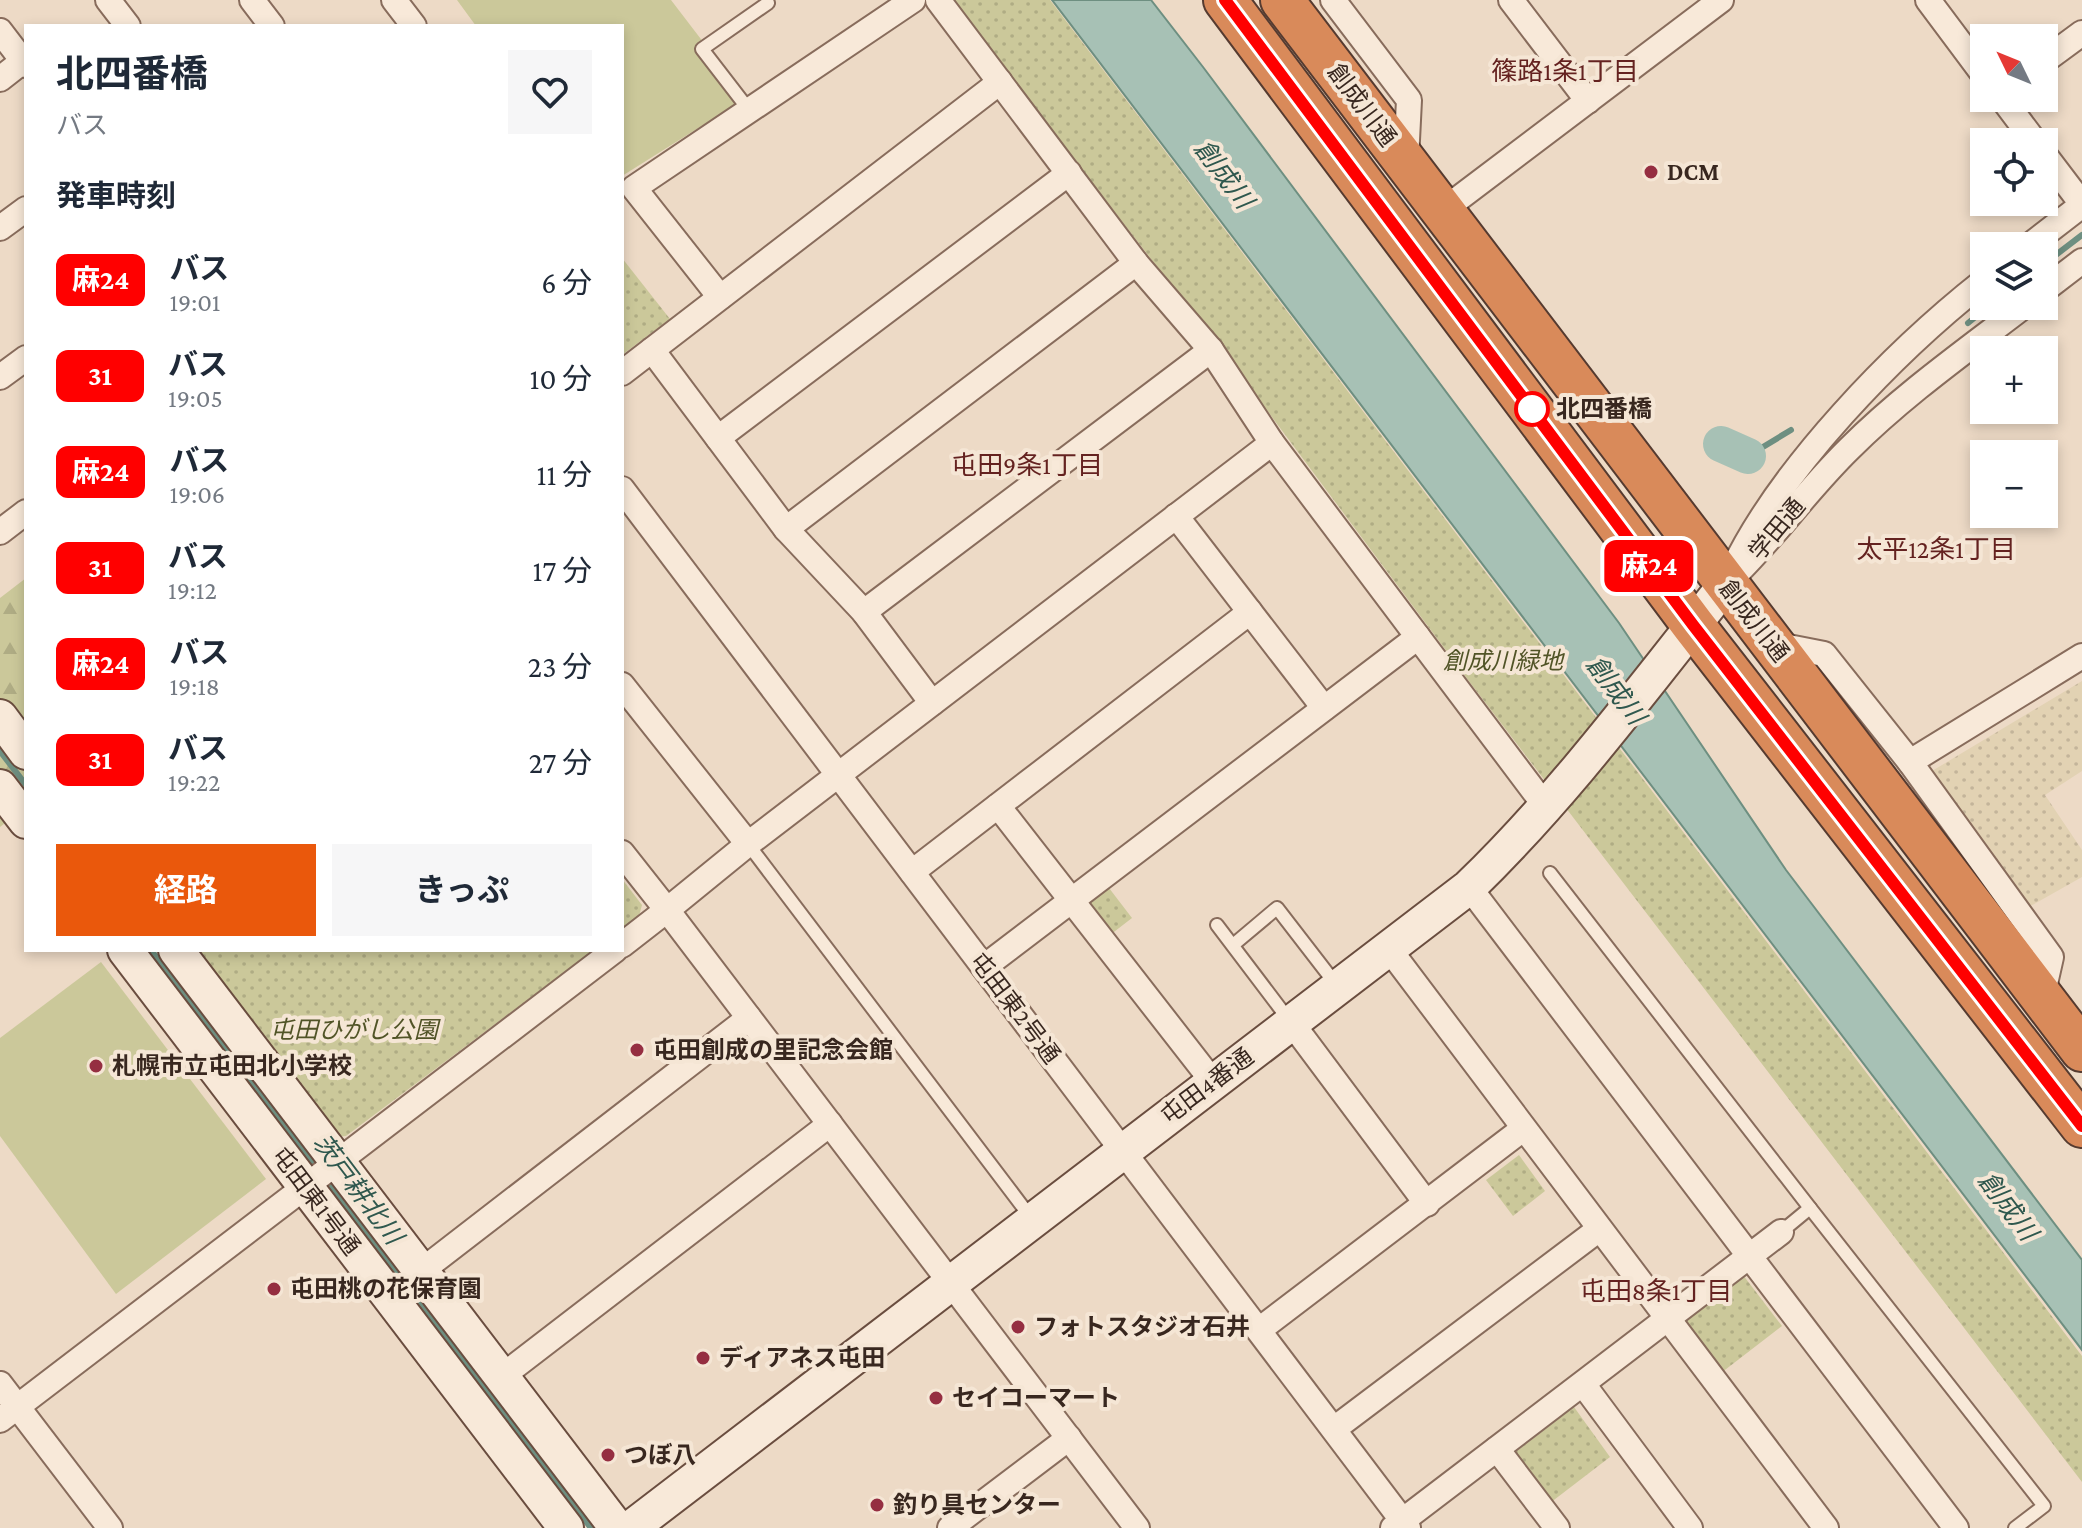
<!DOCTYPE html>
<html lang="ja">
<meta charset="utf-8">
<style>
:root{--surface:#fff;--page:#f6f6f7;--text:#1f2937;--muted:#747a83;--accent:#ea580c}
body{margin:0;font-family:"Crimson Pro","Noto Sans JP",serif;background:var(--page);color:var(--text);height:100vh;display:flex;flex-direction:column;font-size:30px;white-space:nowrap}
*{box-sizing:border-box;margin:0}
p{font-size:26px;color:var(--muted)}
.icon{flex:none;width:44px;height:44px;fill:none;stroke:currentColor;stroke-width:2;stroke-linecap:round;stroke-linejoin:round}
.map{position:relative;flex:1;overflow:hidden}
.side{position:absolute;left:24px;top:24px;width:600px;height:928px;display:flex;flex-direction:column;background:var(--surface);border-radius:0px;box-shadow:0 4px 12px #0003}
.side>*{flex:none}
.badge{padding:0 16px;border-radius:12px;font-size:28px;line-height:52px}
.needle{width:52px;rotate:313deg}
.fabs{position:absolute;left:1970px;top:24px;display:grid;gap:16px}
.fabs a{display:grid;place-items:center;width:88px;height:88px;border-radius:0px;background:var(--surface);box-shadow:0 4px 12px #0003;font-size:40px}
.map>.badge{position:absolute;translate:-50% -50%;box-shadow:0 0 0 4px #fff}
h2{padding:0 32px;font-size:30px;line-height:72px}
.round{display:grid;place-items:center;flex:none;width:84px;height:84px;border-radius:0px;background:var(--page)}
.summary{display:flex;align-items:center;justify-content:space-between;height:136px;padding:0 32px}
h1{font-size:38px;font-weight:700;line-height:60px}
.action{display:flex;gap:16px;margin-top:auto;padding:16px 32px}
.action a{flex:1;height:92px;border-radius:0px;background:var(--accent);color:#fff;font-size:32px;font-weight:700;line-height:92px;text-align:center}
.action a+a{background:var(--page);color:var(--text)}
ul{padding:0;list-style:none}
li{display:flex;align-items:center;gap:24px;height:96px;padding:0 32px}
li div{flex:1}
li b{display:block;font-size:30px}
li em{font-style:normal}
li .badge{min-width:88px;font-weight:700;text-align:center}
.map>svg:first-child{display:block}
</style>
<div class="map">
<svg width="2082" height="1528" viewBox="0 0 2082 1528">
<defs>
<pattern id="farmland-dots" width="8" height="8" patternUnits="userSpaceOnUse" patternTransform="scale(2)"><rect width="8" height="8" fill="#e2d2b3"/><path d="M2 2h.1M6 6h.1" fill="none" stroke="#c3b49a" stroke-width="1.8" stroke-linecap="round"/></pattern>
<pattern id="forest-firs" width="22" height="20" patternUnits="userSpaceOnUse" patternTransform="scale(2)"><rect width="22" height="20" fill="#cbc89a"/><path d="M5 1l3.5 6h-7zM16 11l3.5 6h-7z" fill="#afac84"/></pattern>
<pattern id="park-dots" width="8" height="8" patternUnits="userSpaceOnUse" patternTransform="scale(2)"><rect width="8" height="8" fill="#cbc89a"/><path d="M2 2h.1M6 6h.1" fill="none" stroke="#afac84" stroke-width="1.8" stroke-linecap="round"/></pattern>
</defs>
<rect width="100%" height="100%" fill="#eddac6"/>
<path fill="url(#farmland-dots)" d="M2082 681V771L2045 795 2082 850V877L2027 908 1927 774Z"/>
<g fill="#cbc89a">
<path d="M457 0H671L746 98 622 176V26H476Z"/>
<path d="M101 962 266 1179 116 1294 0 1136V1038Z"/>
</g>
<path fill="url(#forest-firs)" d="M26 578V807L0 827V598Z"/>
<g fill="url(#park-dots)">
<path d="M951 0H1050L2082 1356V1482L1471 684 1239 373Z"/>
<path d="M622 258 670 319 622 355Z"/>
<path d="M622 879 642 905 639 916 622 929Z"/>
<path d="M1109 888 1132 918 1110 935 1086 904Z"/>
<path d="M195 950H594L346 1136 335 1137Z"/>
<path d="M1519 1155 1545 1191 1513 1216 1486 1180Z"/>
<path d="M1743 1275 1782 1326 1721 1373 1682 1322Z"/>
<path d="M1574 1407 1610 1457 1550 1503 1513 1454Z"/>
</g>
<path fill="#a7c1b5" stroke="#6e8f81" stroke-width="2" d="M1052 0H1151L1203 67 1619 623 1786 870 2082 1260V1350Z"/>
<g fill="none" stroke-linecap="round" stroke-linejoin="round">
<g stroke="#6e8f81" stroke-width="6">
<path d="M2044 264 2082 235"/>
<path d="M1968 323 1989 306"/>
<path d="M1748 456 1791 430"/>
<path d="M0 751 26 785"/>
<path d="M151 950 317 1169"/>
<path d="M323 1178 591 1528"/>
</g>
<path stroke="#a7c1b5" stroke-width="36" d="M1721 444 1748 456"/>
<g stroke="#886c5c" stroke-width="16">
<g id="lane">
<path d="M749 110 702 49 768 3"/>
<path d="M748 844 1032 1219"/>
<path d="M1550 873 1810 1208"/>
<path d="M1217 925 1289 1020"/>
<path d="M1233 945 1277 908 1338 987"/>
<path d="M1781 1232 1810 1208 2044 1506 2015 1528"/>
</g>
</g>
<g stroke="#886c5c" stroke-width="28">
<g id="street">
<path d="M108 0 128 26"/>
<path d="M252 0 272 26"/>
<path d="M394 0 414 26"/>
<path d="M938 0 1136 263 1211 350 1272 443 1546 807"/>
<path d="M1333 0 1409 100 1406 160"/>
<path d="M1511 0 1588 101"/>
<path d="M1928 0 1984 75"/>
<path d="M0 31 26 65"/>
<path d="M2044 61 2082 33"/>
<path d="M0 79 23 61"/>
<path d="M2002 98 2035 142"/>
<path d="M2044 154 2082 204"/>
<path d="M1442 211 1721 0"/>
<path d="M0 228 26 209"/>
<path d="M2029 246 2082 205"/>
<path d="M2044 290 2082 261"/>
<path d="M720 297 634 188 913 0"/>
<path d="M652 350 786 529 864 612 932 703"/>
<path d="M622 373 1000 82"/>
<path d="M0 377 26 358"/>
<path d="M718 438 1069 173"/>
<path d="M622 489 1408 1528"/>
<path d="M1176 516 1324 708"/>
<path d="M786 529 1136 263"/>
<path d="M0 532 26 512"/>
<path d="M1732 571C1781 468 1894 352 1984 281"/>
<path d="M1726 584C1771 542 1805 492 1849 449 1902 396 1964 352 2024 306"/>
<path d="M864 612 1211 350"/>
<path d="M1773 644 1824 654 1910 762 2051 957 2042 997"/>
<path d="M622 685 748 844"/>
<path d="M1910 762 2082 656"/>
<path d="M998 806 1213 1082"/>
<path d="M622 853 667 910 622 945"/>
<path d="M912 872 1250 612"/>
<path d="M1469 887 1956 1528"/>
<path d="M1389 949 1826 1528"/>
<path d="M984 967 1418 637"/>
<path d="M1291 1022 1427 1204"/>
<path d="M420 1272 749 1018"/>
<path d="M1259 1330 1523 1129"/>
<path d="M501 1377 830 1124"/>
<path d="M0 1384 110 1528"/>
<path d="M1583 1384 1690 1528"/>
<path d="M0 1420 615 950"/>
<path d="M1334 1429 1598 1230"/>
<path d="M1497 1449 1557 1528"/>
<path d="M950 1528 1069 1438"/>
<path d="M1137 1528 667 910 748 844 1272 443"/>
<path d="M1393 1528 1781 1232"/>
</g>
</g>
<g stroke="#6a4d3f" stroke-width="38">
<g id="secondary">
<path d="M0 717 26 752"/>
<path d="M0 787 26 821"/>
<path d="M125 950 566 1528"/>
<path d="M176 950 617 1528"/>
<path d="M631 1528 1469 887C1565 794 1643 688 1726 584"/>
</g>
</g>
<g stroke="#563b30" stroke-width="46">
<g id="highway">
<path d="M1225 0 1693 625 2082 1126"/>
<path d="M1282 0 2082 1050"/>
</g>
</g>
<use href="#lane" stroke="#f8e9d9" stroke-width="12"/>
<use href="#street" stroke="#f8e9d9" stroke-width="24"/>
<use href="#secondary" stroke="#f8e9d9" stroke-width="34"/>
<use href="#highway" stroke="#d98a5a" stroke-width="42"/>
</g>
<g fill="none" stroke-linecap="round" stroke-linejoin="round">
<g stroke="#fff" stroke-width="18">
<path id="line" d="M1225 0 1693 625 2082 1126"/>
</g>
<use href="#line" stroke="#f00" stroke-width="12"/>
</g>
<g fill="#952e41" stroke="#f5e6d5" stroke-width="3">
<circle cx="1651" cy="172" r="8"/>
<circle cx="637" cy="1050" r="8"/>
<circle cx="96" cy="1066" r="8"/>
<circle cx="274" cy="1289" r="8"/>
<circle cx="1018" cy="1327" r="8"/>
<circle cx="703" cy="1358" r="8"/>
<circle cx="936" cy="1398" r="8"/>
<circle cx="608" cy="1455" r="8"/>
<circle cx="877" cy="1505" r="8"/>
</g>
<circle fill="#fff" stroke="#f00" stroke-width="4" cx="1532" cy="409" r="16"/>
<g text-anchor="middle" stroke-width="8" stroke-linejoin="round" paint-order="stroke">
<g font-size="24" fill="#38271f" stroke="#f5e6d5">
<text transform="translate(1362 105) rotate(53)" y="8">創成川通</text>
<text transform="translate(1777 529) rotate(-50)" y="8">学田通</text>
<text transform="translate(1754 621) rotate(52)" y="8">創成川通</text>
<text transform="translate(1015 1008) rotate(53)" y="8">屯田東2号通</text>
<text transform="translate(1207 1086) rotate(-37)" y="8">屯田4番通</text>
<text transform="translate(316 1201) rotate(53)" y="8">屯田東1号通</text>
</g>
<g font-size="24" font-weight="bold" fill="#38271f" stroke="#f5e6d5" text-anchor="start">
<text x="1667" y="180">DCM</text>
<text x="653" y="1058">屯田創成の里記念会館</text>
<text x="112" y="1074">札幌市立屯田北小学校</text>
<text x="290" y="1297">屯田桃の花保育園</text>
<text x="1034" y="1335">フォトスタジオ石井</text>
<text x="719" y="1366">ディアネス屯田</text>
<text x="952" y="1406">セイコーマート</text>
<text x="624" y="1463">つぼ八</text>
<text x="893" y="1513">釣り具センター</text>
</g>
<g font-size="24" font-weight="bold" fill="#38271f" stroke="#f5e6d5" text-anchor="start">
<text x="1556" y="417">北四番橋</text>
</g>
<g font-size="24" font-style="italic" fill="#515427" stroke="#f5e6d5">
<text x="1503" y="669">創成川緑地</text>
<text x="354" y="1038">屯田ひがし公園</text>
</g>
<g font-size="26" fill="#642220" stroke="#f5e6d5">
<text x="1565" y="80">篠路1条1丁目</text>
<text x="1027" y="474">屯田9条1丁目</text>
<text x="1936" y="558">太平12条1丁目</text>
<text x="1656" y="1300">屯田8条1丁目</text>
</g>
<g font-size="26" font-style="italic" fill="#2f584e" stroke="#f5e6d5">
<text transform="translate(1224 174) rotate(53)" y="9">創成川</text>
<text transform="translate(1616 690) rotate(53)" y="9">創成川</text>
<text transform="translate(358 1189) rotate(53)" y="9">茨戸耕北川</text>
<text transform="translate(2008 1206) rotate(53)" y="9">創成川</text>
</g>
</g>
</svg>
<div class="fabs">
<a><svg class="needle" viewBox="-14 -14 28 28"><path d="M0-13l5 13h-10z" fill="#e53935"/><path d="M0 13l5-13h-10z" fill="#747a83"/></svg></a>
<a><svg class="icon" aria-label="locate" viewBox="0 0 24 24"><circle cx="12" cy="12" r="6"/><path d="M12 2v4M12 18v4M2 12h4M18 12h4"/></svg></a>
<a><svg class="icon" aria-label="layers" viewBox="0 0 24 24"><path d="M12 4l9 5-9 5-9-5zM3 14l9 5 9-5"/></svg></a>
<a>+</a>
<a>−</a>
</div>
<b class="badge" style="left:1649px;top:566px;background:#f00;color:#fff">麻24</b>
<section class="side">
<div class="summary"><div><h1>北四番橋</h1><p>バス</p></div><a class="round"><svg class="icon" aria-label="heart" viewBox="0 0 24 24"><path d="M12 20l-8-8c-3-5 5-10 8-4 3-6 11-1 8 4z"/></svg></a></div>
<h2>発車時刻</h2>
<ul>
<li><span class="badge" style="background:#f00;color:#fff">麻24</span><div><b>バス</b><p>19:01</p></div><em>6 分</em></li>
<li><span class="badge" style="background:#f00;color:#fff">31</span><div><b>バス</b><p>19:05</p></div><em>10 分</em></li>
<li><span class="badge" style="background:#f00;color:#fff">麻24</span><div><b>バス</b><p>19:06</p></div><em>11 分</em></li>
<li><span class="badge" style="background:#f00;color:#fff">31</span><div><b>バス</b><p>19:12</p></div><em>17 分</em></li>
<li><span class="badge" style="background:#f00;color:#fff">麻24</span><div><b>バス</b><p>19:18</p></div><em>23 分</em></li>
<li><span class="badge" style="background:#f00;color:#fff">31</span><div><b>バス</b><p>19:22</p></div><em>27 分</em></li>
</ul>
<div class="action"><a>経路</a><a>きっぷ</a></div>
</section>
</div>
